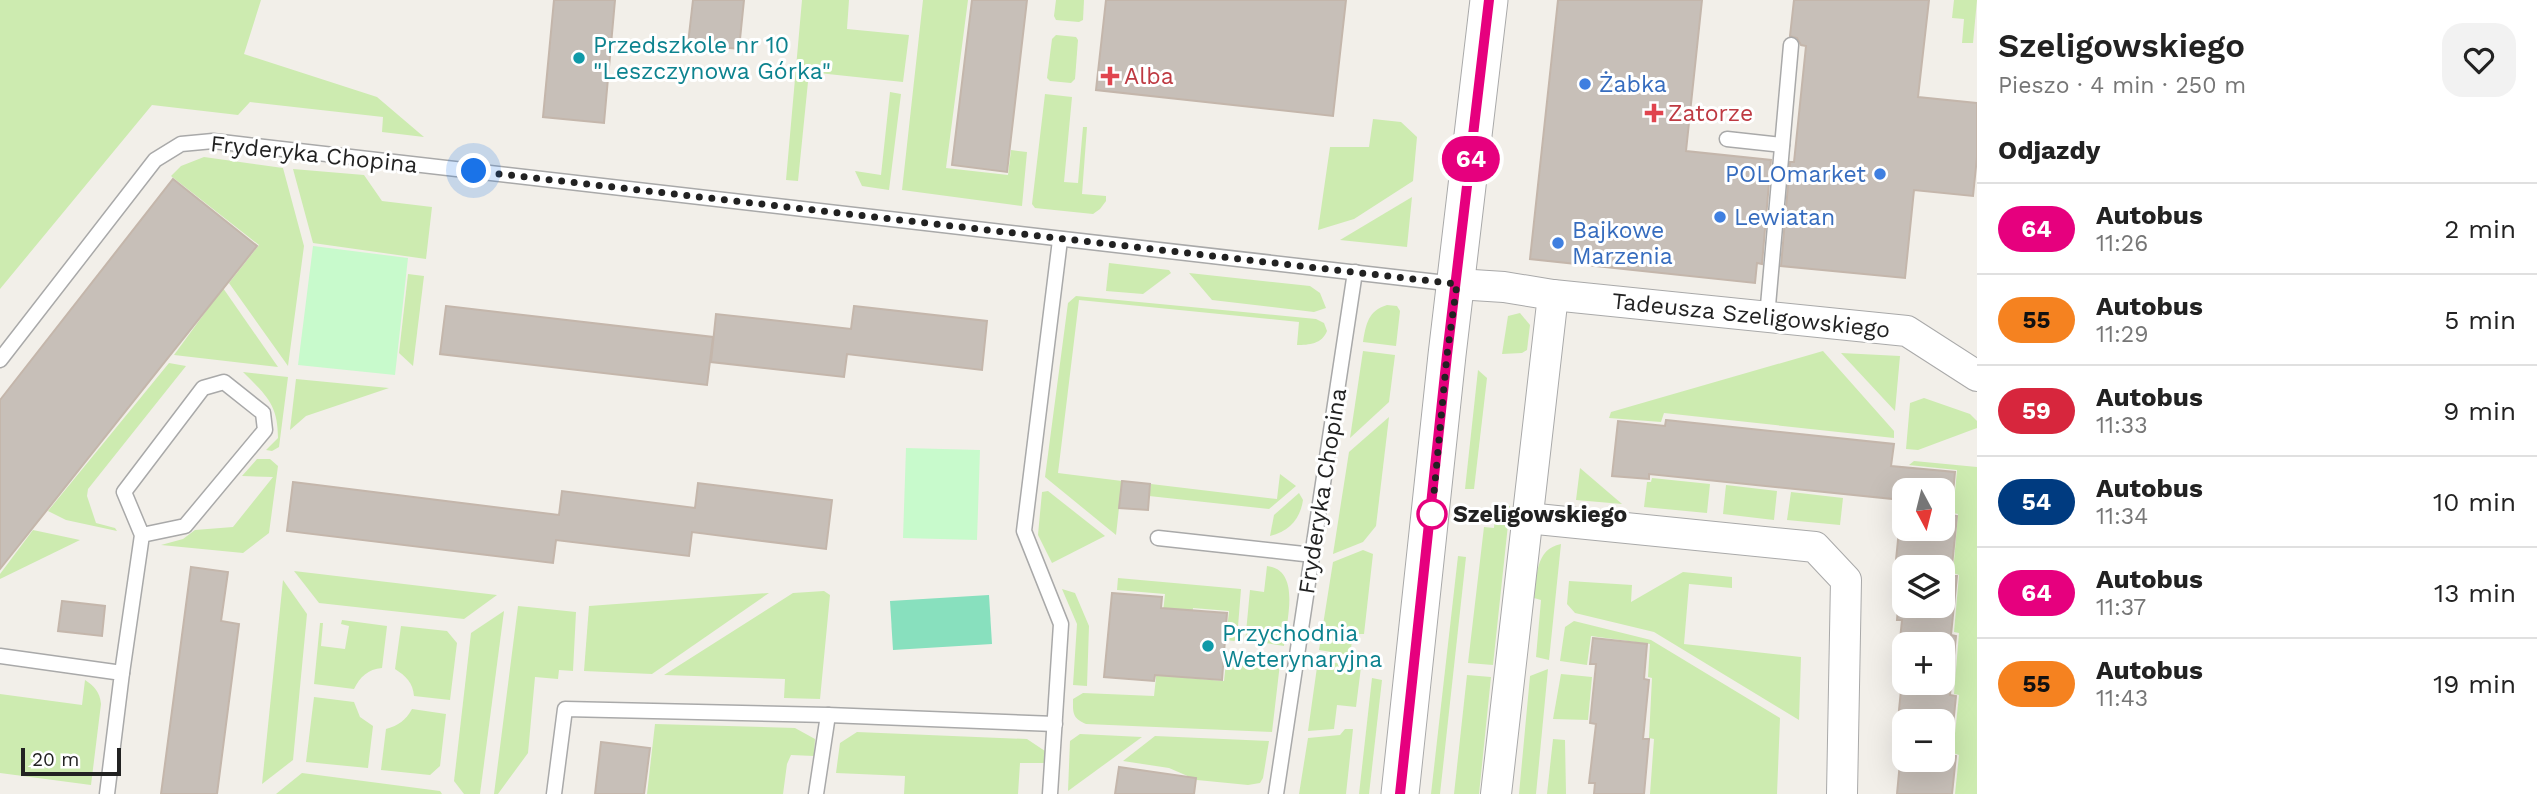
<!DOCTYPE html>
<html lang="pl">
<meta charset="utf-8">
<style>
:root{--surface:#fff;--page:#f2f2f2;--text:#222;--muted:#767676;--line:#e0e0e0}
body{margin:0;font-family:"Work Sans",sans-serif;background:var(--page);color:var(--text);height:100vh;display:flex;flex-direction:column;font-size:26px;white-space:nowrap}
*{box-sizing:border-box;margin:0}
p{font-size:23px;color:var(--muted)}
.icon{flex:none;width:38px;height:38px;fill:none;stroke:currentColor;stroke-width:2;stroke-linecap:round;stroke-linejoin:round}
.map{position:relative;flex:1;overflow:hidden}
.drawer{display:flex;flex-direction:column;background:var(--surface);width:560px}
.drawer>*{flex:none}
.badge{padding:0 14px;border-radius:23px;font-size:24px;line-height:46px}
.needle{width:46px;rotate:173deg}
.tools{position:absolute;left:1892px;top:478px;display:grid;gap:14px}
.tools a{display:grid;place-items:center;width:63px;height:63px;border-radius:14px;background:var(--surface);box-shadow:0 7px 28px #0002;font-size:35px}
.scale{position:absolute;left:21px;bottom:18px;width:100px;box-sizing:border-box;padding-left:7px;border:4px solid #222;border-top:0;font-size:19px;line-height:24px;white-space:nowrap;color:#222;-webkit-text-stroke:5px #fff;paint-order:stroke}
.you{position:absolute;width:35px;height:35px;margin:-18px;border:5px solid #fff;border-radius:50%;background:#1a73e8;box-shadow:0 0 0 10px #1a73e833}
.map>.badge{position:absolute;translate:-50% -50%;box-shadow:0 0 0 4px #fff}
h2{padding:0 21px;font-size:26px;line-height:63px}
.round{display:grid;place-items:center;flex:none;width:74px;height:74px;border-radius:21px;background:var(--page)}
.head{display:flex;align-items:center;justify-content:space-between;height:119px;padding:0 21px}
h1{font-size:33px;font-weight:600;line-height:52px}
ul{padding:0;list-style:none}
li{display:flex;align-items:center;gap:21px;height:91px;padding:0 21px;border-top:2px solid var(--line)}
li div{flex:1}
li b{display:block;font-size:26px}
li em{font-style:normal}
li .badge{min-width:77px;font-weight:700;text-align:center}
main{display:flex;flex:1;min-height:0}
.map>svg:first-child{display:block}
</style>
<main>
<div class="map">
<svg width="1977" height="794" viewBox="0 0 1977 794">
<rect width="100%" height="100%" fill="#f2efe9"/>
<g fill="#cdebb0">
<path d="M0 0H261L244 54 377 97 424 137 382 132 383 117 250 102 238 115 152 105 0 289Z"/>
<path d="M802 0H849L847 29 909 35 903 82 809 72 798 181 786 180Z"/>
<path d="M923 0H968L946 168 1008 175 1011 150 1027 152 1022 206 902 190Z"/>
<path d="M1056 0H1084L1083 20 1079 22 1056 20 1054 16Z"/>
<path d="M1954 0H1977L1973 43H1962L1964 19 1952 18Z"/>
<path d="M1056 35 1076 37 1078 40 1075 79 1071 83 1050 81 1047 78 1052 39Z"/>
<path d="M890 92 901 94 889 190 862 186 855 171 881 175Z"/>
<path d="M1045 94 1072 97 1064 182 1078 183 1083 127H1087L1082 194 1106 196V201L1100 209 1093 214 1035 208 1032 204Z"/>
<path d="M1373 119 1401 122 1417 137 1413 181 1354 219 1318 230 1330 147H1369Z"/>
<path d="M204 157 283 168 304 246 288 366 229 283 259 245 171 176 181 166Z"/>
<path d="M293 169 364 175 382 201 432 207 426 259 313 243Z"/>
<path d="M1412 197 1407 247 1340 240Z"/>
<path d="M1109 263 1169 270 1171 273 1143 294 1106 291Z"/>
<path d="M1189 273 1310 286 1320 293 1326 308 1314 312 1212 300Z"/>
<path d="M408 274 424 276 413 366 399 353Z"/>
<path d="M223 288 278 367 174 355Z"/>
<path d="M1076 296 1316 319 1324 323 1327 331C1322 344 1309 345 1297 345L1299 322 1079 300 1058 473 1122 481 1116 535 1045 477 1068 303Z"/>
<path d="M1387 305 1397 306 1400 311 1396 346 1363 342C1366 324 1368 311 1387 305Z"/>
<path d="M1520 313 1530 325 1527 350 1522 353 1502 354 1508 316Z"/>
<path d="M1363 351 1395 355 1389 402 1350 438Z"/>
<path d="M1823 351 1894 431V438L1664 413 1661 422 1609 418 1611 412Z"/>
<path d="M1841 353 1900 356 1895 411Z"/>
<path d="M169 363 186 366 88 489 87 496 96 523 115 528 117 531 66 520 48 511Z"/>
<path d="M1478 370 1487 378 1474 489H1465Z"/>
<path d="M243 372 288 377 279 447 272 451 266 450 278 438C278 404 266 395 243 372Z"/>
<path d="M296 379 389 388 306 416 290 430Z"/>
<path d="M1924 398 1970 414 1977 421V428L1918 450 1906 449 1910 403Z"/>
<path d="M1389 417 1376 526 1363 542 1333 554 1349 452Z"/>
<path d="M257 459H270L278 466 269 533 243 553 161 545 183 539 195 530 233 527 273 477 242 476Z"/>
<path d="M1914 461 1977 467V794H1955L1959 755 1953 753 1959 695 1954 694 1959 633 1954 632 1959 575 1953 573 1958 514 1953 513 1957 470 1909 465Z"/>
<path d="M1580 468 1622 504 1576 500Z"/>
<path d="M1280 474 1296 486 1269 509 1149 496 1151 484 1277 499Z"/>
<path d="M1652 478 1710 484 1707 513 1644 507 1647 482H1651Z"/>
<path d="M1726 485 1777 491 1774 520 1723 514Z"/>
<path d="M1048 491 1105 536 1052 563 1038 535 1042 492Z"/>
<path d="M1791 492 1843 498 1840 525 1787 520Z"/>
<path d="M1299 493 1303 500C1300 520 1289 531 1270 536L1274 515Z"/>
<path d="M1496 504 1510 506 1493 665 1468 663 1484 527 1494 528Z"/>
<path d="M33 530 80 540 0 579V574Z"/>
<path d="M1561 544 1549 660 1536 657 1541 600 1534 598C1537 577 1535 549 1561 544Z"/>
<path d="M1363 550 1373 554 1364 634H1353L1350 655 1319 650 1333 562Z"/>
<path d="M1458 556 1466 557 1440 794H1431Z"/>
<path d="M1267 566C1302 570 1286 622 1284 646L1266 643 1267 631 1253 629 1251 644 1245 643 1250 590 1264 592Z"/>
<path d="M294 571 497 595 464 619 319 603Z"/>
<path d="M1683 572 1732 577V588L1689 584 1684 644 1801 657 1799 720 1654 632 1575 613 1567 604 1569 581 1632 585 1631 602Z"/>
<path d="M1118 578 1241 589 1237 639 1234 641 1226 640 1229 611 1193 608 1188 678 1224 681 1227 653 1249 655 1248 667 1264 668 1265 653 1281 655 1272 732 1086 724C1072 718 1073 713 1073 699L1083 693 1154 696 1165 594 1117 590Z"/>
<path d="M283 580 307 614 293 760 262 784Z"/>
<path d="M1062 589 1075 593 1089 626 1087 686 1073 685 1077 624Z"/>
<path d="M824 591 830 595 820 699 784 698 785 679 664 675 793 593Z"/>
<path d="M769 593 652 674 584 671 589 606Z"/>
<path d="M518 606 576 612 573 671 559 670 558 679 535 677 528 753 498 794H494Z"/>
<path d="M504 611 480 794H464L454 781 471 633Z"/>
<path d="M342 620 387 626 382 668C368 669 360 677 354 689L314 684 320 623H323L321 646 345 649 349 626 341 624Z"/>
<path d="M1574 621 1651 640 1780 718 1777 794H1650L1654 739 1649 738 1652 678 1648 677 1650 644 1591 636 1587 665 1560 661 1565 627Z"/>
<path d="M401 626 447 631 457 643 450 700 414 696C413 683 406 676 395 669Z"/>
<path d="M1318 660 1361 667 1356 707 1337 705 1334 729 1308 731Z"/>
<path d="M1548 669 1536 794H1519L1530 676Z"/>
<path d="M1561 674 1592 677 1588 720 1553 719Z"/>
<path d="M1467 675 1491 677 1479 794H1454Z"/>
<path d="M1372 678 1382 680 1369 794H1359Z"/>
<path d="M85 680C94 686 100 692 101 704L91 785 0 773V694L82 705Z"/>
<path d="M314 697 354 702 360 717 373 726 368 768 306 762Z"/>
<path d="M412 709 446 714 440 766 430 775 381 770 386 729C399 725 405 721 412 709Z"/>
<path d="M655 724 795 728 815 739 814 756 791 755 787 764 783 794H647Z"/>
<path d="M1345 729H1353L1346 794H1299L1308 738 1340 735Z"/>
<path d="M857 732 1027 739 1045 751V763H1020L1018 794H904L905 776 836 773 840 743Z"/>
<path d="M1080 734 1142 737 1068 791 1070 741Z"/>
<path d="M1155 736 1269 741 1263 778 1260 783 1248 785 1197 780 1169 768 1123 761Z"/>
<path d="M1553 739 1565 740 1566 794H1547Z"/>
<path d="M302 773 440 791 442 794H276Z"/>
</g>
<g fill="#c8facc">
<path d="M313 246 408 258 395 375 298 365Z"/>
<path d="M906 448 980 450 977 540 903 538Z"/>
</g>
<path fill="#88e0be" d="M989 595 992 644 893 650 890 601Z"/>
<g fill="#c7bfb8" stroke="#c4b6ab" stroke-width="2" fill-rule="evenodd">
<path d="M554 0H615L604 123 543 117Z"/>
<path d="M693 0H744L739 49 688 44Z"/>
<path d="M972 0H1027L1007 172 952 165Z"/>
<path d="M1106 0H1346L1333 116 1096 90Z"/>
<path d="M1558 0H1702L1686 151 1771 160 1762 264 1757 263 1755 283 1530 259Z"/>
<path d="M1794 0H1929L1918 97 1977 103V157L1973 196 1914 190 1905 278 1781 266 1790 162H1794L1806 46 1801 45 1797 38 1790 36Z"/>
<path d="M173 179 257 246 0 569V400Z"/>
<path d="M446 306 713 337 707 385 440 354Z"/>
<path d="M854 306 987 321 982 370 847 354 844 377 711 362 716 314 851 329Z"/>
<path d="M1666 420 1894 444 1891 466 1955 472 1951 515 1957 516 1951 576H1957L1951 635 1956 636 1950 695 1956 696 1950 755 1956 756 1952 794H1897L1902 741 1896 740 1902 680 1896 679 1902 620H1897L1902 560H1896L1902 500 1649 474V479L1612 476 1618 421 1665 426ZM1904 490H1942V528H1904ZM1904 567H1942V606H1904ZM1904 644H1942V682H1904ZM1904 721H1942V760H1904Z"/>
<path d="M1122 481 1150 484 1148 510 1119 508Z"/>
<path d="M293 482 559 515 562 491 695 508 698 483 832 500 826 549 692 532 689 556 556 540 553 563 287 531Z"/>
<path d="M191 567 228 572 221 621 239 624 217 794H161Z"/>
<path d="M1112 593 1162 597 1161 608 1227 613 1222 680 1155 675 1154 681 1104 677Z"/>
<path d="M62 601 105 606 102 636 58 631Z"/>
<path d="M1593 638 1647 644 1644 679 1649 680 1643 739H1649L1644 794H1594L1595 783H1589L1596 724 1590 723 1596 664H1590Z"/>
<path d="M601 742 650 748 644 794H595Z"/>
<path d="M1119 767 1196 778 1194 794H1115Z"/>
</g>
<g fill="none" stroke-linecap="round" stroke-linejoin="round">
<g stroke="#a9a9a9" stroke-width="17">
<g id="service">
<path d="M1727 139 1782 145"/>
<path d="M1767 317 1791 45"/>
<path d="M0 360 155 160 181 144 213 141 1455 284"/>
<path d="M1158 538 1313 555"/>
<path d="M0 656 122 673 107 794"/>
<path d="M122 673 142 535 124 492 203 388 224 382 263 413 265 430 185 526 142 535"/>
<path d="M554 794 565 709 828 715 1055 724"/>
<path d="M816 794 828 715"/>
<path d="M1050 794 1061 624 1024 531 1060 240"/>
<path d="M1276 794 1355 272"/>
</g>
</g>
<g stroke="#a9a9a9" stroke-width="32">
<g id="minor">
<path d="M1457 284 1504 287 1553 295 1496 794"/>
<path d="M1553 295 1907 331 1977 376"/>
<path d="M1527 518 1815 547 1846 580 1842 794"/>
</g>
</g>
<g stroke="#a9a9a9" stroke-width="39">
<path id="tertiary" d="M1400 794 1447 355 1489 0"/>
</g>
<use href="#service" stroke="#fff" stroke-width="14"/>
<use href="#minor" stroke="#fff" stroke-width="30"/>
<use href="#tertiary" stroke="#fff" stroke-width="37"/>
</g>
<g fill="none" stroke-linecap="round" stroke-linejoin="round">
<g stroke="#fff" stroke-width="16">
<path id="line" d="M1400 794 1447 355 1489 0"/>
</g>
<use href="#line" stroke="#e6007e" stroke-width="10"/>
<path stroke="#222" stroke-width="7" stroke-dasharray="0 12.6" d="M474 171 1457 284 1447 355 1432 514"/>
</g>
<g fill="#0f9aa8" stroke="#fff" stroke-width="2.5">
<circle cx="579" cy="58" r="7"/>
<circle cx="1208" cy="646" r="7"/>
</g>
<g fill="#e0444e" stroke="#fff" stroke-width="2.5">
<path d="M1106.5 65.5h7v7h7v7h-7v7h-7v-7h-7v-7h7z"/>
<path d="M1650.5 102.5h7v7h7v7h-7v7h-7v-7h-7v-7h7z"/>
</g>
<g fill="#3f7fe0" stroke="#fff" stroke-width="2.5">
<circle cx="1585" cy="84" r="7"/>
<circle cx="1880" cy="174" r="7"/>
<circle cx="1720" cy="217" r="7"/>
<circle cx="1558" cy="243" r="7"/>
</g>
<circle fill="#fff" stroke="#e6007e" stroke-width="3.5" cx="1432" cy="514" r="14"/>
<g text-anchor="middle" stroke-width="6" stroke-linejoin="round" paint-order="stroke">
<g font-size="23" fill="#0d838f" stroke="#fff" text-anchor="start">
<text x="593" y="53">Przedszkole nr 10<tspan x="593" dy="26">"Leszczynowa Górka"</tspan></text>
<text x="1222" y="641">Przychodnia<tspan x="1222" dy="26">Weterynaryjna</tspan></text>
</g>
<g font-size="23" fill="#be3a42" stroke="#fff" text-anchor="start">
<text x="1124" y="84">Alba</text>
<text x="1668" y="121">Zatorze</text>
</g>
<g font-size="23" fill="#366cbe" stroke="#fff" text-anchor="start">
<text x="1599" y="92">Żabka</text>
<text x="1866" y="182" text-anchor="end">POLOmarket</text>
<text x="1734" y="225">Lewiatan</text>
<text x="1572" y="238">Bajkowe<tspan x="1572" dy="26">Marzenia</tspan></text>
</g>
<g font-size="23" fill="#222" stroke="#fff">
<text transform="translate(314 154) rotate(6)" y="8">Fryderyka Chopina</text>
<text transform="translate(1751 315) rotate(6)" y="8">Tadeusza Szeligowskiego</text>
<text transform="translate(1322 491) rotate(-81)" y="8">Fryderyka Chopina</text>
</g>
<g font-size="23" font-weight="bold" fill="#222" stroke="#fff" text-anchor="start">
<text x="1453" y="522">Szeligowskiego</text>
</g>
</g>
</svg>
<div class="tools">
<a><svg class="needle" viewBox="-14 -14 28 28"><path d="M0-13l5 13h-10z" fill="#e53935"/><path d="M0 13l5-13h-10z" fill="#767676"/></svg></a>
<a><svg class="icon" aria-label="layers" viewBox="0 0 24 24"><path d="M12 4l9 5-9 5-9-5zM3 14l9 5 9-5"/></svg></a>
<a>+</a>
<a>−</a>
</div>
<div class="scale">20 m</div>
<div class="you" style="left:474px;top:171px"></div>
<b class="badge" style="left:1471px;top:159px;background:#e6007e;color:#fff">64</b>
</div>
<section class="drawer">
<div class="head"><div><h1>Szeligowskiego</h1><p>Pieszo · 4 min · 250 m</p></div><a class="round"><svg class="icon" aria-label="heart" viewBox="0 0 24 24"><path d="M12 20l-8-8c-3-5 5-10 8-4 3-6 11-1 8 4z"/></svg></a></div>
<h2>Odjazdy</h2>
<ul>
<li><span class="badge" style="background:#e6007e;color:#fff">64</span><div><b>Autobus</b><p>11:26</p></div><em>2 min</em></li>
<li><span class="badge" style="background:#f58220;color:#111">55</span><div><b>Autobus</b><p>11:29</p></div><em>5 min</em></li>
<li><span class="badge" style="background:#d7263d;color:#fff">59</span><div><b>Autobus</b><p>11:33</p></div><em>9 min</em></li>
<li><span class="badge" style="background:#003b80;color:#fff">54</span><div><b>Autobus</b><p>11:34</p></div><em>10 min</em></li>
<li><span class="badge" style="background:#e6007e;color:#fff">64</span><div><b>Autobus</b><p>11:37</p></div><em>13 min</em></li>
<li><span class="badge" style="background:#f58220;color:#111">55</span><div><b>Autobus</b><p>11:43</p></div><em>19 min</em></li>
</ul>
</section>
</main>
